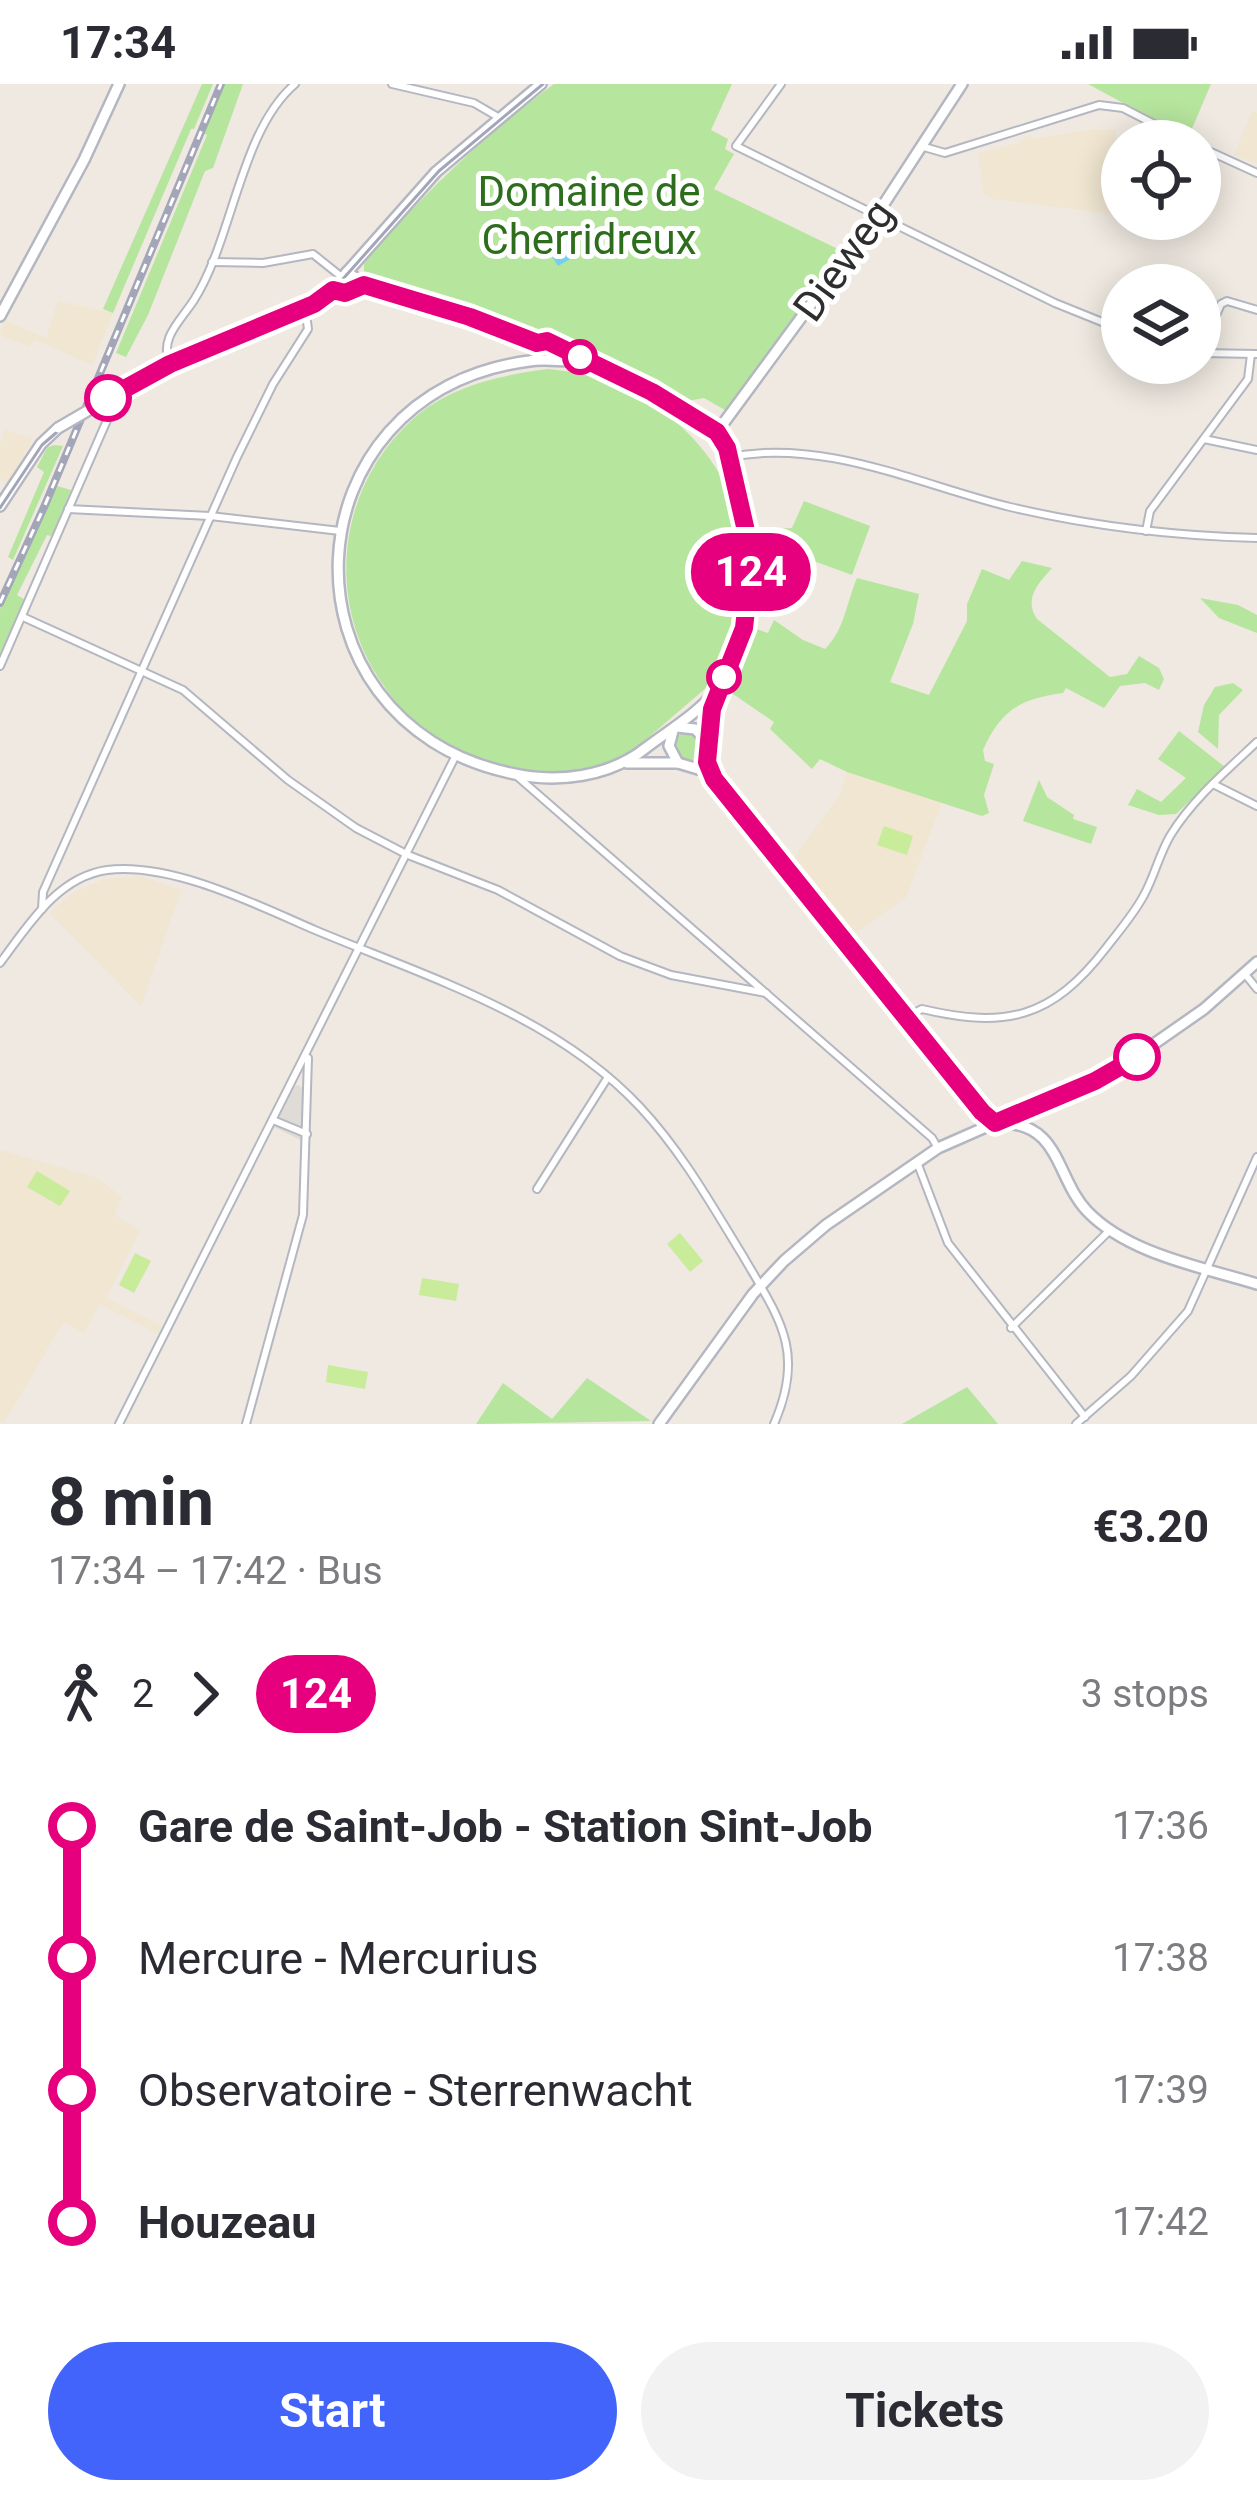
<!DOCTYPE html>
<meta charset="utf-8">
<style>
:root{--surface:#fff;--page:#f2f2f3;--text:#2b2b33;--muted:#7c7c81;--accent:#4264fb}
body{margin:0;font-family:Roboto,sans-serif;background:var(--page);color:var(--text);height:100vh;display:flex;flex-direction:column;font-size:45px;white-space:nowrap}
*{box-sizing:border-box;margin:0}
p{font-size:39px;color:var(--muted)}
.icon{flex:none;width:66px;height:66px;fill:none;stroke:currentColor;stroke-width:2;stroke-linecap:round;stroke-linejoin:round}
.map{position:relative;height:1340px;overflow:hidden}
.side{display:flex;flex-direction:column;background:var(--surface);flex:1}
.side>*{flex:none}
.badge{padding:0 24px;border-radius:39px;font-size:42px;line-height:78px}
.tools{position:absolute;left:1101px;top:36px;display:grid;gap:24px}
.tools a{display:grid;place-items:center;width:120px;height:120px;border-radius:50%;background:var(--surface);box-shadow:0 6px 30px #0003;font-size:60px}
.map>.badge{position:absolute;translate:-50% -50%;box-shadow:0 0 0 6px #fff}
.legs{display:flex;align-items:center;gap:18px;height:132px;padding:0 48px;font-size:39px}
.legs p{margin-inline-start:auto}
.overview{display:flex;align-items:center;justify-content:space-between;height:204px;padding:0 48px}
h1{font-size:66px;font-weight:700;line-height:90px}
.primary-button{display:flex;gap:24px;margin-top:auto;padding:24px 48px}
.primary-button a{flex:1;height:138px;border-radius:72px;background:var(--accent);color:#fff;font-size:48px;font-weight:700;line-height:138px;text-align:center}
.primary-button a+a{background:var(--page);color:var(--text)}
ul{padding:0 48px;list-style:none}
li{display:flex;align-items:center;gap:42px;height:132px;font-size:45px}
li i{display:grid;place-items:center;width:18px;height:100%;margin:0 15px;background:currentColor}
li i::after{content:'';width:30px;height:30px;margin:-15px;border:9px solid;border-radius:50%;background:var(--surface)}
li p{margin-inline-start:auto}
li:first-child i{background:linear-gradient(#0000 50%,currentColor 0)}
li:last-child i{background:linear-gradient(currentColor 50%,#0000 0)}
.status{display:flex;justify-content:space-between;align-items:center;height:84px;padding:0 60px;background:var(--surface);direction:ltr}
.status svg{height:33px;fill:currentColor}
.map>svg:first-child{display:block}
</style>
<div class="status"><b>17:34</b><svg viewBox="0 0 49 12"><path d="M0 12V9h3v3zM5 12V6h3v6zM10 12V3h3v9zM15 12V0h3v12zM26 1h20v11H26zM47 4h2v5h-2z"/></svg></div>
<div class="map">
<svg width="1257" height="1340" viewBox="0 0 1257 1340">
<rect width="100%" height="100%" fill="#efe9e1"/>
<g fill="#f0e6d1">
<path d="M1252 27 1257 29V80L1234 71Z"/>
<path d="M1088 46H1116L1113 130 993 115 984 110 978 69 1019 59 1028 51 1034 55Z"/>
<path d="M58 217 113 229 92 281 36 256 28 262 0 251 4 236 46 254Z"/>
<path d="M5 346 33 354 8 400 0 394V361Z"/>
<path d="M847 688 942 718 906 813 854 850 793 775 839 712Z"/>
<path d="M139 792 181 806 141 922 50 829 72 809 104 795Z"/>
<path d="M0 1066 95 1093 122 1113 115 1131 140 1147 106 1214 162 1242 158 1250 99 1220 84 1250 63 1238 4 1339 0 1337Z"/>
</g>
<g fill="#b6e59e">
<path d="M202 0H213L194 45H191L113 229 103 225Z"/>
<path d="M224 0H243L213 84 205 87 148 231 126 273 116 269 207 51 203 49Z"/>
<path d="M554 0H732L711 46 728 55 725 65 734 70 714 105 842 167 725 326 704 314 682 318 644 293 563 256 364 191V180C421 111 482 53 554 0Z"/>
<path d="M1088 0H1211L1188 54Z"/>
<path d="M548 285C571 288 600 290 622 299 632 304 643 313 653 320 727 371 761 450 739 539L768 549 774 536 803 556 825 565C845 545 846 520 857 494L919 510 913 540 890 598 929 611 967 537V520L982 485 1009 496 1022 477 1052 484C1039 499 1023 514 1037 535L1110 593 1127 590 1139 572 1159 584 1164 595 1159 606 1145 599 1120 602 1104 624 1066 604 1063 609C1021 615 1001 625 983 666L985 677 994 680 984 711 989 729 982 732 847 688 820 675 812 685 770 645 774 638 714 597 628 671C586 694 531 696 486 677 464 668 438 659 420 645 406 634 394 616 384 602 325 520 336 405 412 336 449 302 501 291 548 285Z"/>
<path d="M54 361 63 362 13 476 8 473 44 388 37 383 47 364Z"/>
<path d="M57 402 71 406 52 452 47 451 17 511 27 517 0 571V525Z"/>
<path d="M804 417 870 442 852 491 759 457 757 446 792 444Z"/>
<path d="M1200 514 1238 521 1257 531V549L1219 534Z"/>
<path d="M1233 599 1243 606 1219 631 1218 665 1198 648 1204 621 1215 603Z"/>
<path d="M687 647 699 652 704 673 699 679 679 674 672 662 674 654Z"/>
<path d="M1179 647 1225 683 1176 730 1159 731 1128 721 1137 705 1161 718 1186 694 1158 675Z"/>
<path d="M1039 696 1047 713 1074 731 1073 735 1097 743 1091 760 1023 737Z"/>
<path d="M587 1294 651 1337 476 1340 503 1299 552 1335Z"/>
<path d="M967 1303 998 1340H902Z"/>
</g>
<g fill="#c9ec9a">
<path d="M884 742 913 752 907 771 877 761Z"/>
<path d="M37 1087 70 1107 60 1122 27 1103Z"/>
<path d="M680 1149 703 1177 690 1188 667 1160Z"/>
<path d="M135 1169 151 1177 134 1209 119 1201Z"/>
<path d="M422 1194 459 1200 456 1217 419 1211Z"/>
<path d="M328 1281 368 1288 365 1305 326 1298Z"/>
</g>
<path fill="#dfdcd8" d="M299 1001 303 1005 304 1058 272 1042 292 1003Z"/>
<path fill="#75cff0" d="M543 145 568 152 572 174 558 182 544 160Z"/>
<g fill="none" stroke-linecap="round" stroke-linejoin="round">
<g stroke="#b4b7c1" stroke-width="10">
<g id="street">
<path d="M392 0 474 19 498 33"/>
<path d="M781 0 736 62 1055 219 1122 246"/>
<path d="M924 63 945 69 1099 21 1123 24 1187 57"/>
<path d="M1200 63 1257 89"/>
<path d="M212 178 263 179 313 170 343 194"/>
<path d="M1200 267 1221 220 1227 217 1257 226"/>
<path d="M1201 269 1257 270"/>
<path d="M170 281C159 254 179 239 194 216 233 155 240 47 295 0"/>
<path d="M1204 355 1257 366"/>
<path d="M730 373C824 354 920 401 1010 423 1091 442 1174 452 1257 454"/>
<path d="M68 425 210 432 340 447"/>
<path d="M1146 447 1150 427 1248 295 1251 270"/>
<path d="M23 533 183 606 288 696 356 744 408 771 498 806 620 872 671 891 766 909"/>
<path d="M0 582 118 311"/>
<path d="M518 693 932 1054 938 1064"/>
<path d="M1213 700 1257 722"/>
<path d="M42 825 43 808 237 373 273 300 308 245 305 224"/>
<path d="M0 879C28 842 57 793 107 786 172 778 257 821 315 846 427 893 554 931 640 1023 682 1068 711 1120 743 1172 779 1234 806 1267 774 1340"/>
<path d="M1245 890 1257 905"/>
<path d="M908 932 922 925C1007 945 1052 934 1106 864 1119 847 1134 830 1144 811 1154 793 1159 771 1170 752 1192 716 1226 687 1257 658"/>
<path d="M273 1036 307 1050"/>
<path d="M917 1078 948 1159 1085 1333"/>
<path d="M537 1105 608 993"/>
<path d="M1011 1244 1109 1147"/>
<path d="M119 1340 455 673"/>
<path d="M246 1340 303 1131 308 974"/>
<path d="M1076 1340 1131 1292 1188 1227 1257 1073"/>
</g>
</g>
<g stroke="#b4b7c1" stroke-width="14">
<g id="secondary">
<path d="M347 188C401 228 480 224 537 259L547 257C570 271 596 280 621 292 640 301 657 313 676 324 689 331 704 336 715 347 732 362 730 385 736 405 757 469 760 550 717 606 697 630 671 645 647 663 610 693 557 700 510 689 272 637 284 309 529 277 548 274 571 278 591 279"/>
<path d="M333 205 345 209 364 201"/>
<path d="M0 232 84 76 119 0"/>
<path d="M113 312 170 281 325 213 436 88 541 0"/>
<path d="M717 348 878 129 962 0"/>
<path d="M0 422 41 360 58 344"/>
<path d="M718 608C707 638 706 666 714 695L984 1030 995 1039"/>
<path d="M677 643 695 645 707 657"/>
<path d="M673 647 669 662 678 679"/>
<path d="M627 679H678L698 685 707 678"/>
<path d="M1002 1039C1060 1039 1056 1094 1087 1127 1128 1170 1202 1183 1257 1200"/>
<path d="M659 1340 753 1210 784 1177 826 1141 938 1064 1118 985 1204 925 1257 878"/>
</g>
</g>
<use href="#street" stroke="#fff" stroke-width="6"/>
<use href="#secondary" stroke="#fff" stroke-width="9"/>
<path stroke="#a3a6b8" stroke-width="3" d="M0 424 42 361 64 342 170 282 326 214 439 87 543 0"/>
<g stroke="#a3a6b8" stroke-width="8">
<path id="rail" d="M0 519 45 421 221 0"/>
</g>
<use href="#rail" stroke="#fff" stroke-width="3" stroke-dasharray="9" stroke-linecap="butt"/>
<g stroke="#b4b7c1" stroke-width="14" stroke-linecap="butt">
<path id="secondary-bridge" d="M58 344 113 312"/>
</g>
<use href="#secondary-bridge" stroke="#fff" stroke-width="9"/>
</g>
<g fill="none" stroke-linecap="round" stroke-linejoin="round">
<g stroke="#fff" stroke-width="27">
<path id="line-1" d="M108 314 170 280 314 220 333 206 345 209 364 201 470 233 537 259 547 257 652 308 717 348 727 364 752 473 744 544 712 625 707 678 714 695 982 1028 995 1039 1095 997 1137 973"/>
</g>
<use href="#line-1" stroke="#e6007e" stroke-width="18"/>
</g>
<g fill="#fff" stroke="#e6007e" stroke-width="6">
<circle cx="580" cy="273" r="15"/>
<circle cx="108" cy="314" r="21"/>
<circle cx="724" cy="593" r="15"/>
<circle cx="1137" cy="973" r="21"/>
</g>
<g text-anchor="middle" stroke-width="10" stroke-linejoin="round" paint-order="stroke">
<g font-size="42" fill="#2c6e1b" stroke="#fff">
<text x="589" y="122">Domaine de<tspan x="589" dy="48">Cherridreux</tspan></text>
</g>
<g font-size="42" fill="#2e2e2e" stroke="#fff">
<text transform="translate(843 176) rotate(-54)" y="15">Dieweg</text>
</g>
</g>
</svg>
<div class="tools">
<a><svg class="icon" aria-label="locate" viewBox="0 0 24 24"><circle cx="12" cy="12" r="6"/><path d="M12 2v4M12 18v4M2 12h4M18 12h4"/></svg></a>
<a><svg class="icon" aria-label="layers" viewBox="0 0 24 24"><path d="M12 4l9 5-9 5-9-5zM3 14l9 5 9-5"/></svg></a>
</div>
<b class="badge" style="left:751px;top:488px;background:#e6007e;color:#fff">124</b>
</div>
<section class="side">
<div class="overview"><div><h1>8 min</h1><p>17:34 – 17:42 · Bus</p></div><b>€3.20</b></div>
<div class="legs"><svg class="icon" aria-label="walk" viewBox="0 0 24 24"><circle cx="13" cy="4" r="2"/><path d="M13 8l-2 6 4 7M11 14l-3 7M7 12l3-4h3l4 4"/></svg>2<svg class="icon" aria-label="forward" viewBox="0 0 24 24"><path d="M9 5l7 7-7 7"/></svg><b class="badge" style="background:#e6007e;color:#fff">124</b><p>3 stops</p></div>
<ul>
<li><i style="color:#e6007e"></i><b>Gare de Saint-Job - Station Sint-Job</b><p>17:36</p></li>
<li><i style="color:#e6007e"></i><span>Mercure - Mercurius</span><p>17:38</p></li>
<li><i style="color:#e6007e"></i><span>Observatoire - Sterrenwacht</span><p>17:39</p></li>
<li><i style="color:#e6007e"></i><b>Houzeau</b><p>17:42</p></li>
</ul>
<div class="primary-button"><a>Start</a><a>Tickets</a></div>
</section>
